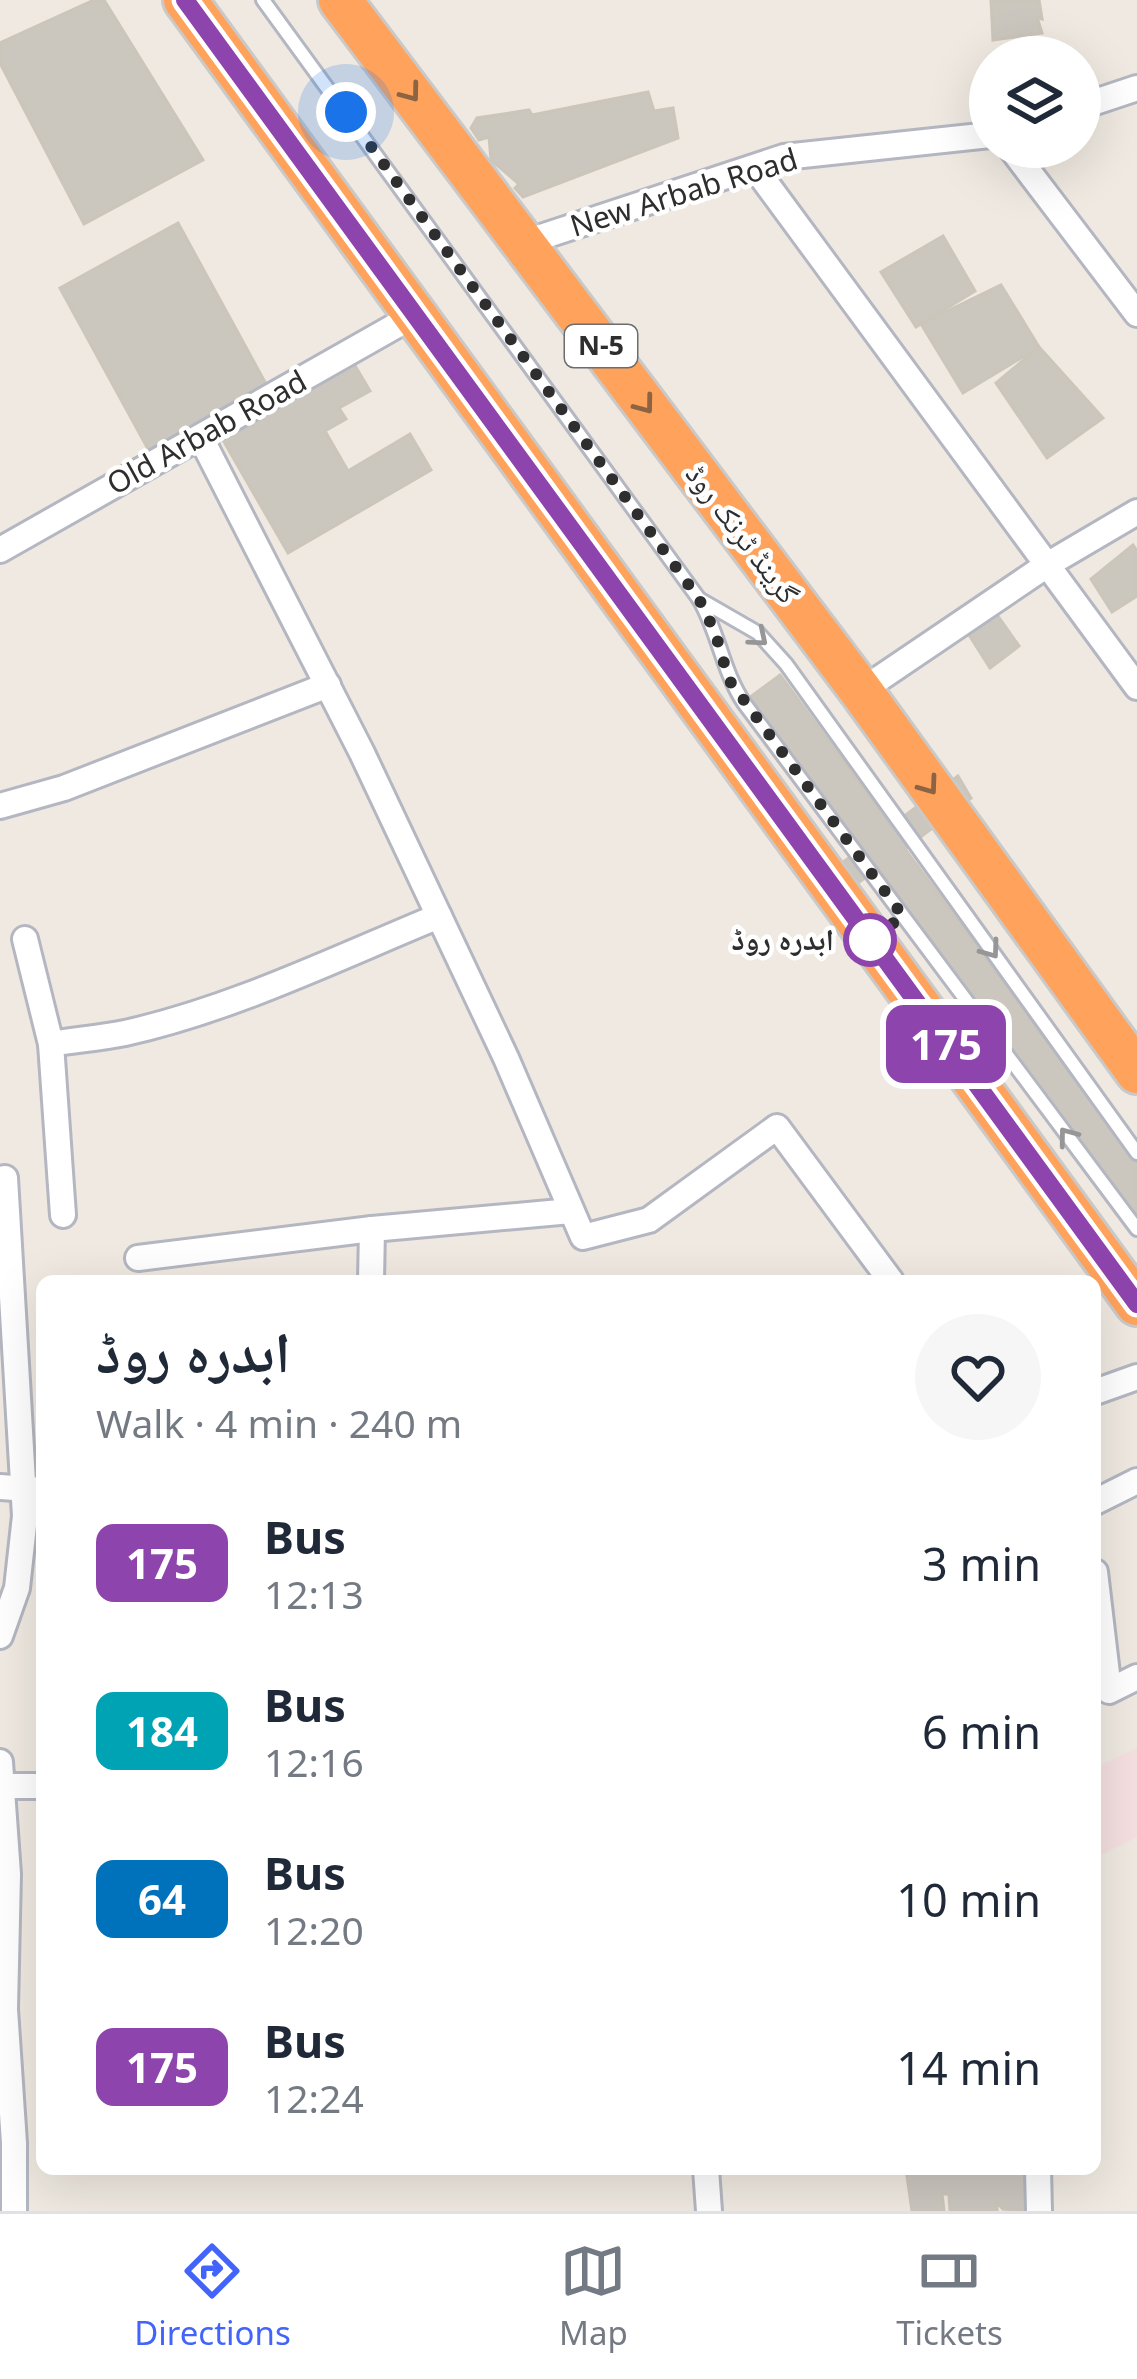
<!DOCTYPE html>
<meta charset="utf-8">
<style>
:root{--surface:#fff;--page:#f6f6f7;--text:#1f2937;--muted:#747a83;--line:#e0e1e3;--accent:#4264fb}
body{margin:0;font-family:"Noto Sans","Noto Naskh Arabic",sans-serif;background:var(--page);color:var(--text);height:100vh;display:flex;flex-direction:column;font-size:45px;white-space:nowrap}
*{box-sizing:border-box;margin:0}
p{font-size:39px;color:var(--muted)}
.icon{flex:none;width:66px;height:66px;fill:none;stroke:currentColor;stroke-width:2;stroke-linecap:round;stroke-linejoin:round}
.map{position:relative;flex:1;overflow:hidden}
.sheet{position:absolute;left:36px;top:1275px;width:1065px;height:900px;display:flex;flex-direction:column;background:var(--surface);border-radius:18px;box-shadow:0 12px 48px #0002}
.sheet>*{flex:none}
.badge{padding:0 24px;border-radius:18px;font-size:42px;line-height:78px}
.buttons{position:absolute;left:969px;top:36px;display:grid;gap:24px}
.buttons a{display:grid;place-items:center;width:132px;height:132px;border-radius:50%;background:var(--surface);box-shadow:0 12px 48px #0002;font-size:60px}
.you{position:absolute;width:60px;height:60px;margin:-30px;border:9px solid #fff;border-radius:50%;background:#1a73e8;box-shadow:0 0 0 18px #1a73e833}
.map>.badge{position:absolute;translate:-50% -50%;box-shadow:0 0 0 6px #fff}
.round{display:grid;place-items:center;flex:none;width:126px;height:126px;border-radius:63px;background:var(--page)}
.head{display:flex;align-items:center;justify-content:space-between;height:204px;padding:0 60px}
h1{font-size:57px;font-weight:700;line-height:90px}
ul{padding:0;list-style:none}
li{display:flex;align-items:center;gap:36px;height:168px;padding:0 60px}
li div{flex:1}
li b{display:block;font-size:45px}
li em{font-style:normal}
li .badge{min-width:132px;font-weight:700;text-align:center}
.tabs{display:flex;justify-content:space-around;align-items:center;height:168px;border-top:3px solid var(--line);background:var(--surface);font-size:33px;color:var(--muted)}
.tabs a{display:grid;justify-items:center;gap:6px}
.tabs .current{color:var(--accent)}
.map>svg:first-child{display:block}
</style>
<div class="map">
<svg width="1137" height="2211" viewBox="0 0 1137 2211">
<rect width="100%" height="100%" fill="#efe9e1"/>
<path fill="#f5dfe0" d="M1137 1748V1837L1095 1858V1768Z"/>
<g fill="#cbc7bf" stroke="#cbc5ba" stroke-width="3">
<path d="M94 0H104L203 160 84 224 0 63V43Z"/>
<path d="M991 0H1039L1042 19 1037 17 1042 33 993 40Z"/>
<path d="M648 92 654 111 673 108 678 138 523 197 515 188 519 184 491 160 489 137 479 140 471 128 477 118 529 110 532 115Z"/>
<path d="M178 223 272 395 154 460 60 288Z"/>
<path d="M943 236 975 291 916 327 881 272Z"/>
<path d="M1001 285 1039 347 963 393 921 324Z"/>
<path d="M1039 347 1103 418 1047 458 996 383Z"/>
<path d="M354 364 370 391 339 408 346 419 325 431 348 471 410 434 431 470 288 553 223 440Z"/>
<path d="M1133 545 1137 551V596L1112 612 1091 579Z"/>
<path d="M993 609 1019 646 990 668 966 630Z"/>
<path d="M780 675 891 826 958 776 971 798 905 849 1137 1164V1223L878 868 823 909 807 889 862 848 749 698Z"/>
<path d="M906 2169H947V2173L1030 2169 1034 2211 1003 2209 997 2203V2211H950L949 2194H942L944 2211H912Z"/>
</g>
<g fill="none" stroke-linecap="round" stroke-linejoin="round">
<g stroke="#b4b7c1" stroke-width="18">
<g id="lane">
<path d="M263 0 699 599"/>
<path d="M1137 1153 786 664 758 633 699 599C719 633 722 670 744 703L1137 1229"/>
</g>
</g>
<g stroke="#b4b7c1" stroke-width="30">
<g id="street">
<path d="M1080 107 1137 88"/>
<path d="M1010 147 1137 314"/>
<path d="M755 168 1137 687"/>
<path d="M523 243 784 157 990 135"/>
<path d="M201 438 362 753 506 1058 583 1237 649 1220 777 1127 891 1281"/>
<path d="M0 550 413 316"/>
<path d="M861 691 1047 565 1137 512"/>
<path d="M0 806 64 788 328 685"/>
<path d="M25 939 51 1044 63 1215"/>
<path d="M51 1044C75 1040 100 1038 125 1033 233 1009 337 958 439 916"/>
<path d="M0 1179 5 1178 25 1516 17 1588 0 1636"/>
<path d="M138 1258 372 1229 571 1211"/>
<path d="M371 1281 372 1229"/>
<path d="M1095 1392 1137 1377"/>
<path d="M0 1487 42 1490"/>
<path d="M1095 1502 1137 1481"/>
<path d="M1095 1572 1109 1691 1137 1677"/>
<path d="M0 1762 8 1874 5 2009 14 2143V2211"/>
<path d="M2 1786H42"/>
<path d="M706 2169 709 2211"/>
<path d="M1038 2169 1039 2211"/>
</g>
</g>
<g stroke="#c9c9c9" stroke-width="48">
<g id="highway">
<path d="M185 0 1137 1304"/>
<path d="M340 0 861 691 1137 1072"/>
</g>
</g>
<use href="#lane" stroke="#fff" stroke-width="12"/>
<use href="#street" stroke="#fff" stroke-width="24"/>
<use href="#highway" stroke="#ffa35c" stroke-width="42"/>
</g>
<defs><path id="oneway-chevron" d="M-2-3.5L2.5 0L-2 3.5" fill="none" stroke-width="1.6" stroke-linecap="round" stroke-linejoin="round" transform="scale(3)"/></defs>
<g stroke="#8c6343">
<use href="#oneway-chevron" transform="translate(411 93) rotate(53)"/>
<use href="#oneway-chevron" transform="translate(645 405) rotate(53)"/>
<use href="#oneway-chevron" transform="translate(929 786) rotate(54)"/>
</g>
<g stroke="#969696">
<use href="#oneway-chevron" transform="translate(759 638) rotate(40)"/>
<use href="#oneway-chevron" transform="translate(991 950) rotate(54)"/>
<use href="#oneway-chevron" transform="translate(1067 1136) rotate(-127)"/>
</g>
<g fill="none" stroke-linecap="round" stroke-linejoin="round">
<g stroke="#fff" stroke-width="27">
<path id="line" d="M185 0 1137 1304"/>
</g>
<use href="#line" stroke="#8e44ad" stroke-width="18"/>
<path stroke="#2e2e2e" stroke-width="12" stroke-dasharray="0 21.6" d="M346 112 699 599 715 632 729 680 903 916 870 940"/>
</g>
<circle fill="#fff" stroke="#8e44ad" stroke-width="6" cx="870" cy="940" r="24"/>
<g text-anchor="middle" stroke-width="9" stroke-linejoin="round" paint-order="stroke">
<rect fill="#fff" stroke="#6d6d6d" stroke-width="3" x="565" y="325" width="72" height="42" rx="9"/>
<g font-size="27" font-weight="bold" fill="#2e2e2e">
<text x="601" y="355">N-5</text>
</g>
<g font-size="30" fill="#2e2e2e" stroke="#fff">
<text transform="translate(684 193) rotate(-17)" y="10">New Arbab Road</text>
<text transform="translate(207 433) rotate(-29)" y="10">Old Arbab Road</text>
<text transform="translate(742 534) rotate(53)" y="10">گرینڈ ٹرنک روڈ</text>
</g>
<g font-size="30" font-weight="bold" fill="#2e2e2e" stroke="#fff" text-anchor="end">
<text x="834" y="950">ابدرہ روڈ</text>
</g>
</g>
</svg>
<div class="buttons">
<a><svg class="icon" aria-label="layers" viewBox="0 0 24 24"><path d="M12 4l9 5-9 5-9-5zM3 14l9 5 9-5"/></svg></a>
</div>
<div class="you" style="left:346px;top:112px"></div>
<b class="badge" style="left:946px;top:1044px;background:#8e44ad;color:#fff">175</b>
<section class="sheet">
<div class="head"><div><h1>ابدرہ روڈ</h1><p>Walk · 4 min · 240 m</p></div><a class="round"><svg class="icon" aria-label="heart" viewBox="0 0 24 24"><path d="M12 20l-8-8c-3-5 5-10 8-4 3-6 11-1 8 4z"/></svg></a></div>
<ul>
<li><span class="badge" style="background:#8e44ad;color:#fff">175</span><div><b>Bus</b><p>12:13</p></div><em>3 min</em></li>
<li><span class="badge" style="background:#00a3b4;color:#fff">184</span><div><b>Bus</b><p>12:16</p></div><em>6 min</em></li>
<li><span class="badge" style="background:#0072bc;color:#fff">64</span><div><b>Bus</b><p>12:20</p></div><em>10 min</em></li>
<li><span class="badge" style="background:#8e44ad;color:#fff">175</span><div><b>Bus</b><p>12:24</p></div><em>14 min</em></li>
</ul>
</section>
</div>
<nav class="tabs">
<a class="current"><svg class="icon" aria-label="directions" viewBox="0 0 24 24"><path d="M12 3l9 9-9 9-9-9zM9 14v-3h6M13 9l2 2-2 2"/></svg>Directions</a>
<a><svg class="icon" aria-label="map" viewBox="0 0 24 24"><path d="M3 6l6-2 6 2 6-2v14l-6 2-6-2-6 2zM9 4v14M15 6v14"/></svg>Map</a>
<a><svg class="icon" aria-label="tickets" viewBox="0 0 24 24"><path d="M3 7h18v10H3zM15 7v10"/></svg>Tickets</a>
</nav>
